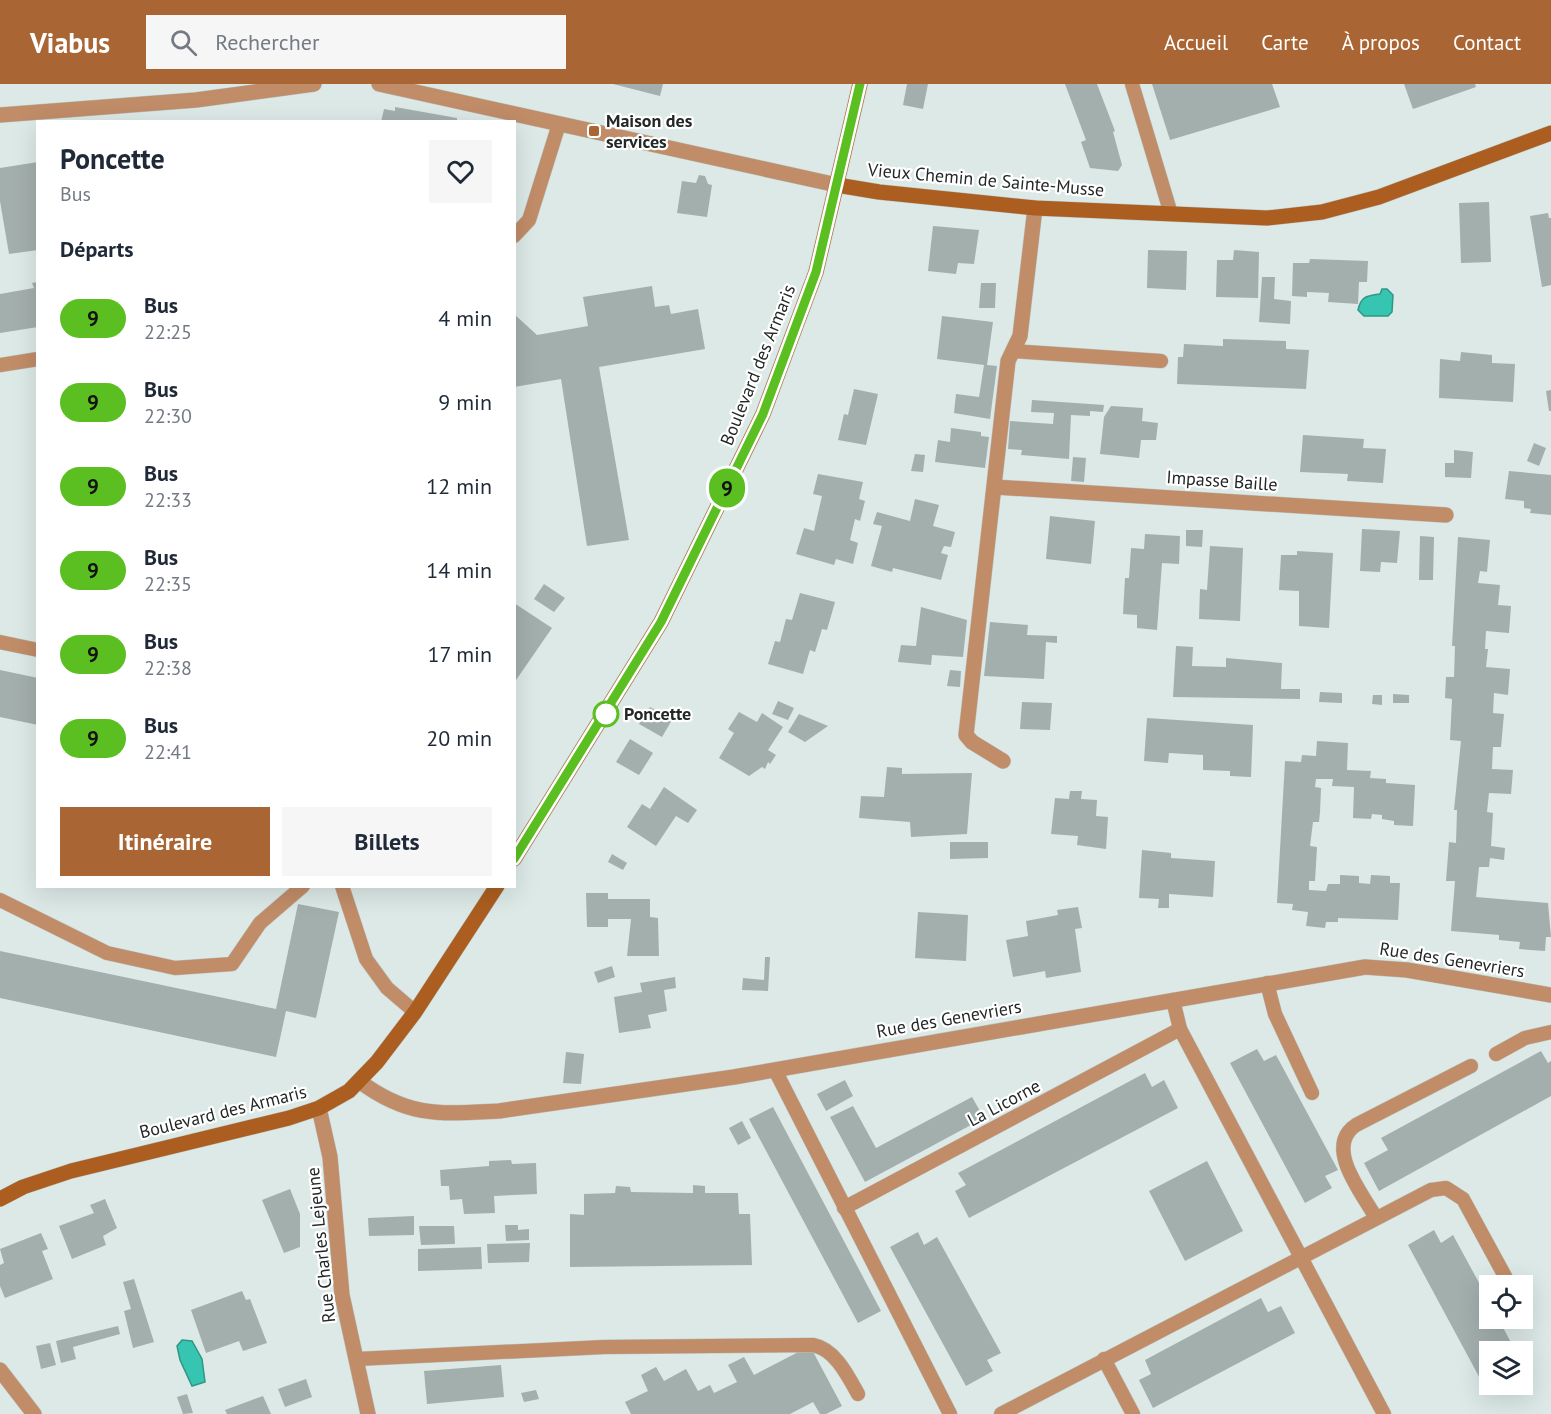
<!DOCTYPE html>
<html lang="fr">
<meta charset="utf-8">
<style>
:root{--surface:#fff;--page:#f6f6f7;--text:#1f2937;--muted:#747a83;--accent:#a96634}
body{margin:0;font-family:"PT Sans",sans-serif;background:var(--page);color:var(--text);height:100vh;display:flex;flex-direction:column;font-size:22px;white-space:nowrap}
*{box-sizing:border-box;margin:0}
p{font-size:20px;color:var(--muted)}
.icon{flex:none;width:33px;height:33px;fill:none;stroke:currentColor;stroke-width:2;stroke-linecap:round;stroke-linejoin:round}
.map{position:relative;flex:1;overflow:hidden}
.drawer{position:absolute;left:36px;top:36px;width:480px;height:768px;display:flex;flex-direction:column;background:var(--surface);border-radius:0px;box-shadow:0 6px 24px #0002}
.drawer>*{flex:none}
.badge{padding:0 12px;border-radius:20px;font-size:21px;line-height:39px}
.controls{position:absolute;left:1479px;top:1191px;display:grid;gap:12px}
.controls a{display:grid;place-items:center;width:54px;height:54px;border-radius:0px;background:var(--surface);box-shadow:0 6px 24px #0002;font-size:30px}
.map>.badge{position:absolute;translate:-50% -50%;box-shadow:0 0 0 3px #fff}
h2{padding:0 24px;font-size:22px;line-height:54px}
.round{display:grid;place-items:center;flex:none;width:63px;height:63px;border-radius:0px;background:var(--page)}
.headline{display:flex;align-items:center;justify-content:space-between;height:102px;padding:0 24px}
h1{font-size:28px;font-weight:700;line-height:45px}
.button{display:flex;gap:12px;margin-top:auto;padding:12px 24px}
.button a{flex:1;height:69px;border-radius:0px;background:var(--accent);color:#fff;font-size:24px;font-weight:700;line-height:69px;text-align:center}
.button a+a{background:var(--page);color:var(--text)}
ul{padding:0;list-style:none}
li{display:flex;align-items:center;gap:18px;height:84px;padding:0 24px}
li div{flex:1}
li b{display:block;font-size:22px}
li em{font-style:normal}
li .badge{min-width:66px;font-weight:700;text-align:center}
header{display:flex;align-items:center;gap:36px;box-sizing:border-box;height:84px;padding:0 30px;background:var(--accent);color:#fff}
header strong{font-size:28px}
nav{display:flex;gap:33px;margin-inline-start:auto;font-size:21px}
.search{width:420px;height:54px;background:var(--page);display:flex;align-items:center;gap:15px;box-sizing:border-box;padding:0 21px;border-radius:0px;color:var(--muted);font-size:22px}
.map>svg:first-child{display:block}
</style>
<header>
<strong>Viabus</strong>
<div class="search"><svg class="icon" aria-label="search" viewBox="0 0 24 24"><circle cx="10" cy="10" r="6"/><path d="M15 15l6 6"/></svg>Rechercher</div>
<nav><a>Accueil</a><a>Carte</a><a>À propos</a><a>Contact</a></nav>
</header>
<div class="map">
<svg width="1551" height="1330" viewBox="0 0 1551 1330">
<rect width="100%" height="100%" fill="#dce9e6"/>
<g fill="#35c5b0" stroke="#309687" stroke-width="1.5">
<path d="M1382 205H1387L1393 211 1392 228 1388 232H1364L1358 226C1361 212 1367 212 1380 210Z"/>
<path d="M182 1256 192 1257 202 1275 205 1298 192 1302 180 1276 177 1262Z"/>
</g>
<g fill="#a3afad">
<path d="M613 0H663L660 12Z"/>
<path d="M907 0H928L923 25 903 21Z"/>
<path d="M1065 0H1097L1115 47 1113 48 1122 81 1118 87 1090 84 1081 58 1086 56Z"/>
<path d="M1152 0H1272L1280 23 1170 56Z"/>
<path d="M1404 0H1475L1476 3 1413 25Z"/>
<path d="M395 23 457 34V38H381L384 25 395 27Z"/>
<path d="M38 78V166L9 170 0 117V84Z"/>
<path d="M699 91 705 92 708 100 712 101 707 133 677 129 682 97 696 99Z"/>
<path d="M1489 118 1491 178 1461 179 1459 119Z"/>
<path d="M1548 129 1549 134H1551V201L1542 203 1530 132Z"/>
<path d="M933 142 979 146 974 180 958 179 956 190 928 187Z"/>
<path d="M1148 166 1187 167 1186 206 1147 204Z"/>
<path d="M1234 166 1259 168 1258 214 1216 213 1217 176H1233Z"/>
<path d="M1310 175 1368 177 1367 198H1359L1358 220 1328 218 1329 209 1307 208V213L1292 212 1293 179H1309Z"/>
<path d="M1262 193H1275L1274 215 1291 217 1290 240 1259 238Z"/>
<path d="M38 198V243L0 249V210L34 204 32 199Z"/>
<path d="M981 199H996L995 224H979Z"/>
<path d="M652 202 655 223 669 221 671 230 698 225 705 265 599 283 629 456 587 462 561 295 514 303V230L537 251 588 242 583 213Z"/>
<path d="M942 232 993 238 987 281 997 282 990 335 954 329 956 310 979 313 984 281 937 275Z"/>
<path d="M1223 255 1286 257V265L1309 266 1306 305 1177 300 1178 273H1183L1184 260 1223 262Z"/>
<path d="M1461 268 1492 271V279L1515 280 1513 318 1439 314 1440 275 1460 277Z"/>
<path d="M854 305 878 310 866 361 838 356 844 330 848 331Z"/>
<path d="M1551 306V327H1549L1546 307Z"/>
<path d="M1032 316 1075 319 1104 321 1103 328 1090 327V332L1071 331 1069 375 1021 371 1022 366 1008 365 1010 337 1053 340 1054 329 1031 328Z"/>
<path d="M1111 322 1143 324 1142 337 1158 339 1156 356H1141L1139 374 1100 370 1104 333Z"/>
<path d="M951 344 981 348V352L989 353 985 384 935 378 938 356 950 358Z"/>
<path d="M1303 351 1364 355 1363 364 1386 365 1383 399 1347 397 1348 390 1300 388Z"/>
<path d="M1534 359 1546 364 1539 382 1527 377Z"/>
<path d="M1454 366 1473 368 1471 394 1445 393V379H1454Z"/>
<path d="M915 370 925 371 923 388 911 387Z"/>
<path d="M1073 373 1086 374 1084 398 1071 397Z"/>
<path d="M1509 387 1551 391V431L1530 429 1531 425 1524 424V417L1505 415Z"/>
<path d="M818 390 863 398 859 415 865 417 860 437 855 435 850 456 858 459 853 480 836 475 834 481 796 470 804 444 814 447 822 412 813 410Z"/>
<path d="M915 415 939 421 933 442 955 448 951 463 944 462 941 469 948 471 941 496 893 484 892 488 871 482 882 442 873 440 877 428 910 437Z"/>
<path d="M1050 432 1095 437 1091 480 1046 475Z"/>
<path d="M1362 445 1400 447 1397 479 1381 478 1380 488 1360 487Z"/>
<path d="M1186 446H1203L1202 463 1186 462Z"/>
<path d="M1145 450 1180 452 1179 480 1162 479 1157 546 1137 544V531L1123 530 1125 494H1129L1131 464 1144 465Z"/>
<path d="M1420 452 1434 453 1433 496H1419Z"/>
<path d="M1458 453 1490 456 1487 488 1480 487 1478 499 1500 501 1498 521 1511 522 1509 549 1486 547 1485 565H1488L1486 583 1510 585 1508 611 1494 609 1493 629 1504 630 1501 663H1493L1492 685 1513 686 1511 710 1489 709 1487 728 1493 729 1491 762 1505 764 1504 776 1490 774 1489 783H1479L1476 813 1548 819 1551 853H1546L1545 867 1519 865 1520 858 1499 856V851L1451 847 1455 797H1446L1449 758 1456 759 1457 726H1454L1461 657 1450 656 1452 615 1445 614 1446 593H1454L1455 562H1452Z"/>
<path d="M1210 462 1243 464 1240 537 1199 535 1200 505 1207 506Z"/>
<path d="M1297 467 1333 469 1329 544 1299 542V507L1279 506 1281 471H1297Z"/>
<path d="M544 500 565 514 554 528 534 515Z"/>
<path d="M800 509 835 518 827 546 822 545 815 568 810 566 803 590 768 580 775 557 780 558 786 535 792 536Z"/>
<path d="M514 519 552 544 514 599Z"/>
<path d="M921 523 967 536 963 573 932 571 931 581 898 578 901 561 916 562Z"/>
<path d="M990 538 1028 541 1027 551 1057 552V559L1046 558 1044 595 984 592Z"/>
<path d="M1176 562 1193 563 1192 582 1226 583V574L1282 579 1281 605H1300V615L1173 613Z"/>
<path d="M0 586 38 594V641L0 633Z"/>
<path d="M950 586 961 587 960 603 947 602Z"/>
<path d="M1320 608 1342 609V619L1319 618Z"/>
<path d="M1393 610 1409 611V619H1393Z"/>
<path d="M1373 611H1382V621L1372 620Z"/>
<path d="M778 617 794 624 788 636 772 630Z"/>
<path d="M1022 618 1052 619 1050 646 1020 645Z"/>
<path d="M650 623 672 636 662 653 639 640Z"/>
<path d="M739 628 757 638 762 629 783 643 768 666 776 671 770 680 768 678 765 685 762 683 749 692 719 674 734 649 728 645Z"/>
<path d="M799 630 828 642 805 658 788 648Z"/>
<path d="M1147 634 1253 641 1251 693 1230 692V687L1203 686V671L1169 669 1168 679 1144 677Z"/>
<path d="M630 655 653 669 639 691 616 678Z"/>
<path d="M1317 657 1348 659 1347 686 1371 687 1370 694 1386 695V699L1415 701 1413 742 1394 741V737L1382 735V731L1372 730 1371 735 1353 734 1354 703 1332 702 1333 695H1316L1315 703 1321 704 1320 728 1319 738H1313L1310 762 1317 763 1315 797H1309V806L1326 807 1328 800H1340V791L1359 792V799L1370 800 1371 791 1390 792V799H1400L1398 836 1338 834V838H1326L1325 844 1306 842 1308 828 1292 826 1293 820 1277 819 1285 677 1301 678 1302 671 1316 672Z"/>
<path d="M887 683 902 684V690L972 689 967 750 911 753 910 738 859 734 861 712 884 713Z"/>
<path d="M664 703 697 726 688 739 676 732 656 762 627 743 642 720 650 725Z"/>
<path d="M1070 707H1082L1081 715 1097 716 1096 732 1108 733 1106 765 1077 761 1078 752 1051 750 1055 714 1069 715Z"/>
<path d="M950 758H988V774L950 775Z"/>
<path d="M1142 766 1171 769V774L1215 777 1213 813 1169 810V824H1158L1159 815 1139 814Z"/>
<path d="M612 770 627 779 623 786 608 778Z"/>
<path d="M586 809H608V815H650V833L658 834 659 872H627L631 835H608V843H587Z"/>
<path d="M298 820 339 828 316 934 286 927 276 973 0 914V867L276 925Z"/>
<path d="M1078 823 1082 844 1075 845 1081 888 1046 894 1045 887 1013 893 1006 856 1028 852 1026 837 1058 831 1057 826Z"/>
<path d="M918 828 968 831 966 877 915 874Z"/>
<path d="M765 873H770L768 907 742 906 743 894 764 896Z"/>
<path d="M612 882 615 893 598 899 594 888Z"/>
<path d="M675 893 676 904 664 906 667 927 648 931 651 944 619 949 614 913 642 908 640 899Z"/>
<path d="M1257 965 1264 977 1276 971 1338 1086 1325 1092 1332 1104 1305 1119 1230 979Z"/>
<path d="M1541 967 1548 979 1551 977V1012L1379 1107 1364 1079 1388 1066 1381 1054Z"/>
<path d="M566 968 584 970 581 1000 563 999Z"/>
<path d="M1145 989 1152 1003 1164 996 1178 1024 969 1134 955 1107 966 1101 958 1089Z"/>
<path d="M845 996 853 1012 826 1027 817 1010Z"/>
<path d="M972 1013 984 1034 865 1098 830 1033 853 1022 876 1064Z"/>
<path d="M773 1023 881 1227 858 1239 749 1035Z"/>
<path d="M742 1037 751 1054 738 1061 729 1044Z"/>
<path d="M511 1076 512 1080 536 1079 537 1110 494 1112 495 1129 464 1130 462 1115 450 1116 449 1102H441L440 1086 489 1082V1077Z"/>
<path d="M1207 1077 1243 1147 1185 1177 1149 1107Z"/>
<path d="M693 1101 705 1102V1109H738L739 1130H750L752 1181 570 1183V1130L584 1131V1110L615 1109 616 1102 630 1103 631 1108 693 1109Z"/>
<path d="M290 1105 300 1130V1163L284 1169 262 1116Z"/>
<path d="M105 1115 117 1144 103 1152 106 1161 72 1175 59 1142 94 1129 90 1121Z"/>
<path d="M414 1132V1151L369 1152 368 1134Z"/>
<path d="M505 1141H518V1146L529 1145V1156L506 1157Z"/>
<path d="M419 1142H454L455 1160 421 1161Z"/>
<path d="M1434 1146 1441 1159 1453 1151 1490 1219V1234H1498L1516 1268H1490V1297L1483 1300 1408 1161Z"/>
<path d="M918 1148 924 1161 937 1153 1001 1269 987 1276 993 1287 966 1302 890 1163Z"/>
<path d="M41 1149 48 1165 42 1167 53 1195 5 1214 0 1202V1181L4 1179 0 1165Z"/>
<path d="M530 1159 529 1178 488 1179 487 1160Z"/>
<path d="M481 1163 482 1185 418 1187V1165Z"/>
<path d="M134 1195 154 1258 133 1264 124 1227 131 1225 123 1198Z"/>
<path d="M242 1207 246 1216 250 1215 267 1259 243 1267 239 1257 206 1269 191 1226Z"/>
<path d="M1261 1214 1268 1228 1281 1222 1295 1249 1153 1324 1139 1296 1151 1290 1145 1276Z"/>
<path d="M118 1242 120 1250 73 1263 76 1275 61 1279 56 1257Z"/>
<path d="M50 1259 56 1281 41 1285 36 1262Z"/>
<path d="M810 1262 842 1322 826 1330H820L813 1318 790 1330H631L625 1318 648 1307 641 1291 656 1283 664 1297 686 1285 698 1307 710 1301 714 1309 737 1298 728 1281 744 1273 754 1291Z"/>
<path d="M501 1281 504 1313 427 1320 424 1287Z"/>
<path d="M306 1295 312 1313 285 1323 278 1305Z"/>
<path d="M536 1306 539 1315 524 1318 521 1309Z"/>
<path d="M187 1310 193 1329 183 1330 177 1313Z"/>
<path d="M263 1312 271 1330H227L225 1326Z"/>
</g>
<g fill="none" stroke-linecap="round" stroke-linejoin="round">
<g stroke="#bbc6c4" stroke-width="15">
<g id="lane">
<path d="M1132 0 1171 130"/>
<path d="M514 152 529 136 559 40"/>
<path d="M1013 267 1161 277"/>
<path d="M0 281 38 275"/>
<path d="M0 558 38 566"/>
<path d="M342 802 366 875 387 904 415 928"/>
<path d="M0 816 107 869 175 884 232 880 260 839 303 802"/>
<path d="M1267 899 1275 930 1312 1009"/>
<path d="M1173 916 1180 945 1384 1330"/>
<path d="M1496 970 1525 954 1551 948"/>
<path d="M775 986 950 1330"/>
<path d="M844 1124 1180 945"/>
<path d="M1376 1134C1363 1110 1323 1063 1356 1041L1471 982"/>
<path d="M357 1275 604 1263 813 1261C835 1265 848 1292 858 1310"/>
<path d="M1104 1275 1133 1330"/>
<path d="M1001 1330 1431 1106 1446 1104 1463 1115 1507 1196"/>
</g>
</g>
<g stroke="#bbc6c4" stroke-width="16">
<g id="street">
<path d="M379 0 837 101"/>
<path d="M0 31 196 16 314 0"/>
<path d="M995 403 1446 431"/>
<path d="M1003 677 972 658 966 651 1008 277 1020 252 1035 124"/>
<path d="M359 997C409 1034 440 1030 499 1027L734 993 1365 883 1407 886 1551 911"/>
<path d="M319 1024 330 1073 342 1211 368 1330"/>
<path d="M0 1286 34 1330"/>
</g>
</g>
<g stroke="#bbc6c4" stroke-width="16">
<g id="secondary">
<path d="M837 101 879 108 1035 124 1267 134 1322 128 1379 113 1551 49"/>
<path d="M514 775 661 538 763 330 816 188 860 0"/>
<path d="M0 1115 23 1103 71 1087 289 1034 319 1024 349 1007 377 978 415 928 497 802"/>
</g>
</g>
<use href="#lane" stroke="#c18c68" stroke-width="14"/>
<use href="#street" stroke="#c18c68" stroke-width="15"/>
<use href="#secondary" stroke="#ab5e1f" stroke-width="15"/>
</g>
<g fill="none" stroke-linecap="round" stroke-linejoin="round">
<g stroke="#fff" stroke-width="14">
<path id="line" d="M514 775 661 538 763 330 816 188 860 0"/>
</g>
<use href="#line" stroke="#5bbf21" stroke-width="9"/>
</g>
<rect fill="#a96634" stroke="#fff" stroke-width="2" x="588" y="41" width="12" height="12" rx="3"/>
<circle fill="#fff" stroke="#5bbf21" stroke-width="3" cx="606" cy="630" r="12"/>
<g text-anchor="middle" stroke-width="4.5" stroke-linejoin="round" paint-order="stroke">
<g font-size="18" font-weight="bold" fill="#232827" stroke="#fff" text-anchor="start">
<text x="606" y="43">Maison des<tspan x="606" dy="21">services</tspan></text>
</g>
<g font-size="18" fill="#232827" stroke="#fff">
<text transform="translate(986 96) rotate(5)" y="6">Vieux Chemin de Sainte-Musse</text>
<text transform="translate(758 281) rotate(-68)" y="6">Boulevard des Armaris</text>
<text transform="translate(1222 397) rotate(4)" y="6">Impasse Baille</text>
<text transform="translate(1452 876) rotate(9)" y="6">Rue des Genevriers</text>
<text transform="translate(949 935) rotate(-10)" y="6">Rue des Genevriers</text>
<text transform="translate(1004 1019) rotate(-28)" y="6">La Licorne</text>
<text transform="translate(223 1028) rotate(-14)" y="6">Boulevard des Armaris</text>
<text transform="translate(321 1161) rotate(-96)" y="6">Rue Charles Lejeune</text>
</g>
<g font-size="18" font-weight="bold" fill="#232827" stroke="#fff" text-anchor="start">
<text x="624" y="636">Poncette</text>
</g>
</g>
</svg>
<div class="controls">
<a><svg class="icon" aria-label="locate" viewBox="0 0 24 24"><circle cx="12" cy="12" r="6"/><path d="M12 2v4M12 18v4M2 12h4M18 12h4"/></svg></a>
<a><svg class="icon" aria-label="layers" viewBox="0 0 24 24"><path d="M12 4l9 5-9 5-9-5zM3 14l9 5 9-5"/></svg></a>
</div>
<b class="badge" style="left:727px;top:404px;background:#5bbf21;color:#111">9</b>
<section class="drawer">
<div class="headline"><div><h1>Poncette</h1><p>Bus</p></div><a class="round"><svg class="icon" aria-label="heart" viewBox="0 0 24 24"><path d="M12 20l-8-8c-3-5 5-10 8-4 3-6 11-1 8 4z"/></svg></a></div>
<h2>Départs</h2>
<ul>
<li><span class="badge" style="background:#5bbf21;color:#111">9</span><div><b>Bus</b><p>22:25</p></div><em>4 min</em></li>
<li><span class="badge" style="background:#5bbf21;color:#111">9</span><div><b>Bus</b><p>22:30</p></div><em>9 min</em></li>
<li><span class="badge" style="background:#5bbf21;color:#111">9</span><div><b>Bus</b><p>22:33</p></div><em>12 min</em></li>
<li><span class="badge" style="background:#5bbf21;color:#111">9</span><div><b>Bus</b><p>22:35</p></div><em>14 min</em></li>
<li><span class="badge" style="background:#5bbf21;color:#111">9</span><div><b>Bus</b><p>22:38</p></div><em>17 min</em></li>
<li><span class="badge" style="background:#5bbf21;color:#111">9</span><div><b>Bus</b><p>22:41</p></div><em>20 min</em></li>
</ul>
<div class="button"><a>Itinéraire</a><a>Billets</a></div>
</section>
</div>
